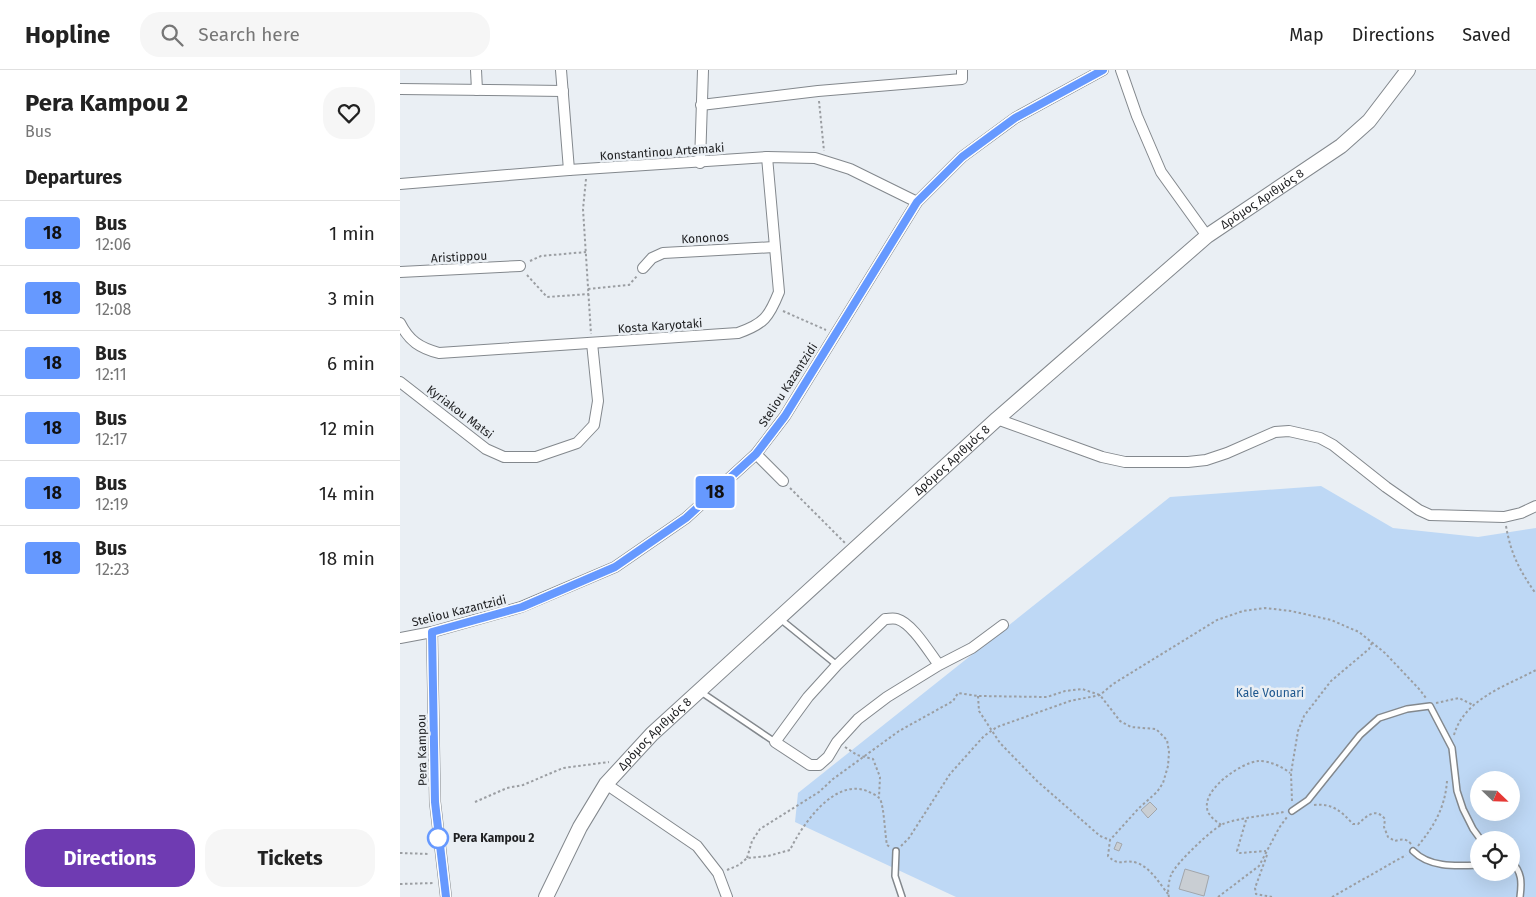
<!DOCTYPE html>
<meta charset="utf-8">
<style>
:root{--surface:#fff;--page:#f6f6f6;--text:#222;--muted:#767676;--line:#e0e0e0;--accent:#6f3bb2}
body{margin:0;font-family:"Fira Sans",sans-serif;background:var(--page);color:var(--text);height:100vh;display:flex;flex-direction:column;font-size:19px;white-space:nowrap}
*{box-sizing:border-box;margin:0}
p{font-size:16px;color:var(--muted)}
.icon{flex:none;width:28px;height:28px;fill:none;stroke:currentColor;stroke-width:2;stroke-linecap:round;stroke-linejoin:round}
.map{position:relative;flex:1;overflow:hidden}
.drawer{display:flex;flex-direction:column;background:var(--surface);width:400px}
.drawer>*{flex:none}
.badge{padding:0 10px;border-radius:4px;font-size:18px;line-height:32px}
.needle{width:32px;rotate:113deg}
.tools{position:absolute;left:1070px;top:701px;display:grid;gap:10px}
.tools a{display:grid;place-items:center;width:50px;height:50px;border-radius:50%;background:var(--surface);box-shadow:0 5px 20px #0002;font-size:25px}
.map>.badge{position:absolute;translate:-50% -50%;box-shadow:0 0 0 2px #fff}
h2{padding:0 25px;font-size:19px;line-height:45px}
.round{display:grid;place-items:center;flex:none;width:52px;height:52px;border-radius:20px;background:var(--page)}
.summary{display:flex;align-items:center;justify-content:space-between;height:85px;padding:0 25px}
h1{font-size:24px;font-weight:700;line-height:38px}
.button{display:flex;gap:10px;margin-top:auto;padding:10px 25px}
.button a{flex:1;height:58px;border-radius:20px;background:var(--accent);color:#fff;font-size:20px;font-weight:700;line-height:58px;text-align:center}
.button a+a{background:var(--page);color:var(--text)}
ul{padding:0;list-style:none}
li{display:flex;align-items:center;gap:15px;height:65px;padding:0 25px;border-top:1px solid var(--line)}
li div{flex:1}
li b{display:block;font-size:19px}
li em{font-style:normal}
li .badge{min-width:55px;font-weight:700;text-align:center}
header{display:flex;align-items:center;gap:30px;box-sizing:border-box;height:70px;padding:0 25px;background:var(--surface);border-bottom:1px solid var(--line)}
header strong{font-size:24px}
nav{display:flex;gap:28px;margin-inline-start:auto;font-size:18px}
.search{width:350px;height:45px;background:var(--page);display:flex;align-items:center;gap:12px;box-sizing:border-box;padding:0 18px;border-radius:20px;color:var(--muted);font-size:19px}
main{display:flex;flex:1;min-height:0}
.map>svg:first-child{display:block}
</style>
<header>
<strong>Hopline</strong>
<div class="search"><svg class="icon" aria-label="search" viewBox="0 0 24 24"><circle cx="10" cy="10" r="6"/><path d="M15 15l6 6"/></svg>Search here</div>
<nav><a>Map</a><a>Directions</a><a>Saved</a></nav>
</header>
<main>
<section class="drawer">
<div class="summary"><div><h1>Pera Kampou 2</h1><p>Bus</p></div><a class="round"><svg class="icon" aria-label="heart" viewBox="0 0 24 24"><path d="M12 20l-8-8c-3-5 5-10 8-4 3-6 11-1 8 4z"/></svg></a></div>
<h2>Departures</h2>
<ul>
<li><span class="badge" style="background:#69f;color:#111">18</span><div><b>Bus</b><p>12:06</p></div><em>1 min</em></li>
<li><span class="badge" style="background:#69f;color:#111">18</span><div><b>Bus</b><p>12:08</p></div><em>3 min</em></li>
<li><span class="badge" style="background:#69f;color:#111">18</span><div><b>Bus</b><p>12:11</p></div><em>6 min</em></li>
<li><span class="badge" style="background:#69f;color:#111">18</span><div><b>Bus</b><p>12:17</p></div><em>12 min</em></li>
<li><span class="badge" style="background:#69f;color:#111">18</span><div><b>Bus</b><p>12:19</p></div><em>14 min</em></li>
<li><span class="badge" style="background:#69f;color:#111">18</span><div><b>Bus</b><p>12:23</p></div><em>18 min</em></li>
</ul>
<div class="button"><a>Directions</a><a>Tickets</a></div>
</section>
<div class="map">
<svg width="1136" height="827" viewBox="0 0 1136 827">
<rect width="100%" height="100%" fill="#eaeff4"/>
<path fill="#bed8f5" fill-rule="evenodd" d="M921 416 993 458 1078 467 1136 458V827H556L395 752 398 723 770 427ZM1079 710H1111V742H1079ZM1079 770H1111V802H1079Z"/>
<g fill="#c9ced3" stroke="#a2a6ab">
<path d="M750 732 757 739 748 748 741 740Z"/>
<path d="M717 772 722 774 719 781 714 779Z"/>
<path d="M785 799 809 806 804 826 779 819Z"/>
</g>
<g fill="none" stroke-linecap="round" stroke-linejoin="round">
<g stroke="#83888d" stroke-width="8">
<g id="lane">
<path d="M379 548 437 595"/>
<path d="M301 622 375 672"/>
<path d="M892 741 908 730 960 665 979 648 1007 639 1030 636 1052 678 1057 721 1063 739 1073 759 1081 770"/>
<path d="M496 781 495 806 502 827"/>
<path d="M1013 781C1030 798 1056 796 1079 795"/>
<path d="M1111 791C1122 802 1122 812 1120 827"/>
</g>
</g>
<g stroke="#83888d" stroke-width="12">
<g id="street">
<path d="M76 0 77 20"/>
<path d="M161 0 169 100"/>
<path d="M721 0 737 46 761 102 807 166"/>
<path d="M0 19 163 21"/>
<path d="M301 35 418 21 562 9V0"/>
<path d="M300 93 303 0"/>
<path d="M0 114 169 100 367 87 415 88 450 99 517 132"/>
<path d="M243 198 252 188 263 183 374 177"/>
<path d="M0 202 120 196"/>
<path d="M0 253C9 271 20 278 39 283L338 263C364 254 369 247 379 222L367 87"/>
<path d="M0 312 86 379 104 387H136L177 373 194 355 198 331 192 273"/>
<path d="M597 349 702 387 725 392H788L806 390 827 383 875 362 889 361 920 368 933 375 986 417 1019 440 1030 445 1104 447 1121 443 1136 436"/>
<path d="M356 384 383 411"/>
<path d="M32 562 35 732 46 827"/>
<path d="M0 568 32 562 121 537 215 497 286 448 356 384 385 346 517 132 562 87 615 48 703 0"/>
<path d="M539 595C529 582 512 553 497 549 493 548 489 549 485 549L437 595 408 627 375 672 410 695H419L428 687 437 672 458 649 487 627 539 595 572 578 603 555"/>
<path d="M206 714 297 776 318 803 327 827"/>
</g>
</g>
<g stroke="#83888d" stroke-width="16">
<g id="secondary">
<path id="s1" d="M146 827 180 757 206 714 252 664 597 349 807 166 941 76 969 51 1008 0"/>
</g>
</g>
<g stroke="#9b9ea2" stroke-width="2" stroke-dasharray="2.5 2.5" stroke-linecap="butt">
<path d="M419 31 424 81"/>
<path d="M186 109 183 139 191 264"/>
<path d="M130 191 141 186 186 182"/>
<path d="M127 205 147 227 189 224"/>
<path d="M188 219 229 215 237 206"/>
<path d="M383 241 426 260"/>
<path d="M390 418 445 473"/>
<path d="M1106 456C1111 485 1120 501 1136 524"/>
<path d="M578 626 579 641 600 673 637 711 700 766 710 770 708 786C720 798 724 788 737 793 750 797 760 814 768 824"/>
<path d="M1036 633 1059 628 1073 635"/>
<path d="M1054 665C1064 629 1106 616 1136 600"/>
<path d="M445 677 457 685 473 689 480 707 479 727"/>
<path d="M892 731 891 703 898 661 904 646 931 611 969 579 972 573"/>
<path d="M75 732 107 718 123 715 163 698 209 692"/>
<path d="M914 735C932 733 941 741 953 754H958C967 746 975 737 985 749L984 757 988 767 995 771C1001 769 1006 768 1011 774"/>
<path d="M846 750 837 781 840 783 866 781"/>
<path d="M821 755C815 750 808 746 807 738 804 718 841 693 858 691 868 690 883 697 890 703"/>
<path d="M501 776 509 768 550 704 584 666 597 657 670 631 700 625 713 614 817 550 843 541 865 538 891 541 931 550 959 562 985 583 1020 620 1026 628"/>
<path d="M1018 776C1034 756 1045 738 1047 711"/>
<path d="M0 783 30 784"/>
<path d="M867 785 855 818 856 824 872 827"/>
<path d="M347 788 352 771 360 759 419 722 433 709 499 661 553 631 558 623 578 626 647 627 665 621 682 619 700 625 720 651 731 657 756 659 767 670 769 682 768 696 763 713 757 722 739 738 710 770"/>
<path d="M327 800 339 795 347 788 368 786 390 780C402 755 434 708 467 721 471 723 477 725 480 729 484 736 485 765 487 775L490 777"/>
<path d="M0 814 35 813"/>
<path d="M769 827C767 821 769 810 771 805 776 793 812 759 823 754 842 747 864 746 884 742"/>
<path d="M818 827 859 796 879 758 887 747"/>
<path d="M932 827 1006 785"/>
</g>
<use href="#lane" stroke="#fff" stroke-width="5"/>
<use href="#street" stroke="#fff" stroke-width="10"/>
<use href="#secondary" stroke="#fff" stroke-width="14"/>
</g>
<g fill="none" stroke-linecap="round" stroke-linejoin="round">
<g stroke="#fff" stroke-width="11">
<path id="line" d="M46 827 35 732 32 562 122 537 215 497 286 448 356 384 385 346 517 132 562 87 615 48 703 0"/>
</g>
<use href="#line" stroke="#69f" stroke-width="8"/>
</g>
<circle fill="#fff" stroke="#69f" stroke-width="2.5" cx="38" cy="768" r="10"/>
<g text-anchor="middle" stroke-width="5" stroke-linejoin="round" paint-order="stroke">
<g font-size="12" fill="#1e1f21" stroke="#eaeff4">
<text transform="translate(262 82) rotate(-4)" y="4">Konstantinou Artemaki</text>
<text dy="4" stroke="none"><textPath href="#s1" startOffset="1008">Δρόμος Αριθμός 8</textPath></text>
<text transform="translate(305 168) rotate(-3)" y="4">Kononos</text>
<text transform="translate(59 187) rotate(-3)" y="4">Aristippou</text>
<text transform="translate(260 256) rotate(-4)" y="4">Kosta Karyotaki</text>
<text transform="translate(388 315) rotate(-57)" y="4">Steliou Kazantzidi</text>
<text transform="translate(60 342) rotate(37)" y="4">Kyriakou Matsi</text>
<text dy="4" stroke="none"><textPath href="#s1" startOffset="602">Δρόμος Αριθμός 8</textPath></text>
<text transform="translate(59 541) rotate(-14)" y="4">Steliou Kazantzidi</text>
<text dy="4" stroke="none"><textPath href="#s1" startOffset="198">Δρόμος Αριθμός 8</textPath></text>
<text transform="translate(22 680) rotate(-91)" y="4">Pera Kampou</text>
</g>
<g font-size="12" fill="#1f588f" stroke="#eaeff4">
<text x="870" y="627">Kale Vounari</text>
</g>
<g font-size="12" font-weight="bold" fill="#1e1f21" stroke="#eaeff4" text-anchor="start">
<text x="53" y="772">Pera Kampou 2</text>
</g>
</g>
</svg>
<div class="tools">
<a><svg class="needle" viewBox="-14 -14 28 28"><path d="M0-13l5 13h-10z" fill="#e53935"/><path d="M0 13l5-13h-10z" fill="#767676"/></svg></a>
<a><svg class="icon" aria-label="locate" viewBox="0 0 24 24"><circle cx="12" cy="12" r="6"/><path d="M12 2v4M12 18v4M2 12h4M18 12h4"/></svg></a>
</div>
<b class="badge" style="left:315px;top:422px;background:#69f;color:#111">18</b>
</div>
</main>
